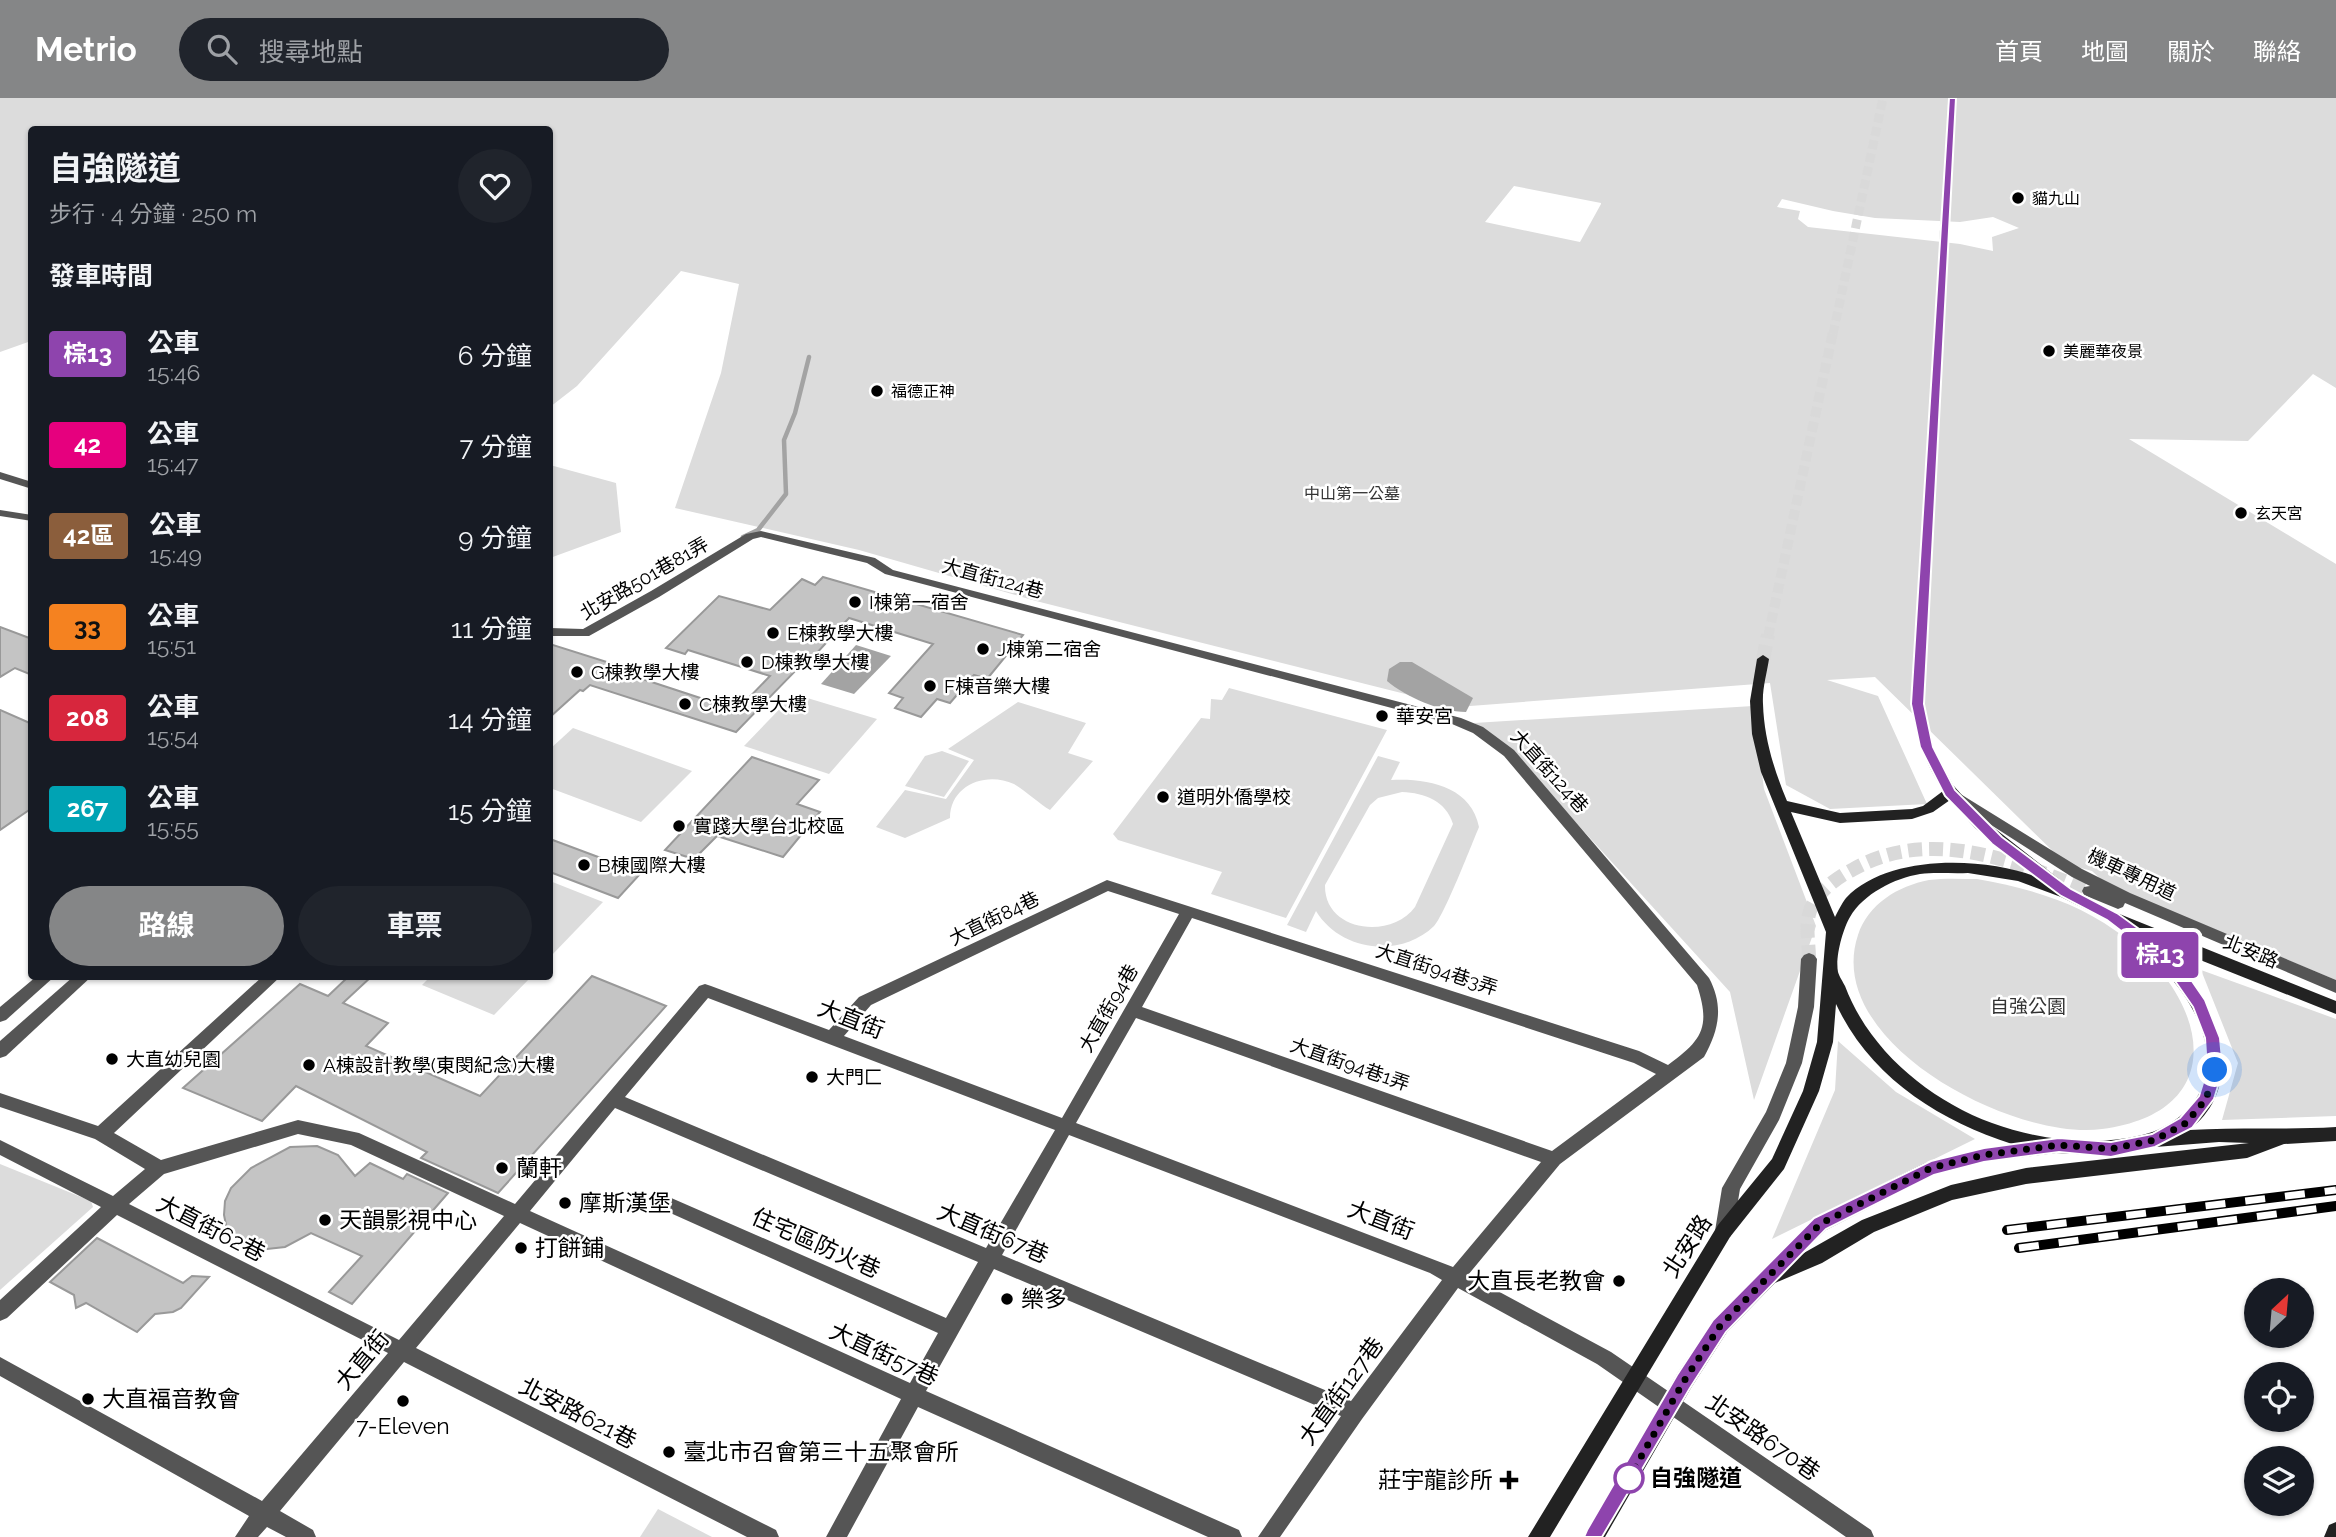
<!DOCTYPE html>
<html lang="zh-TW">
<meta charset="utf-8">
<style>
:root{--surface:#171b24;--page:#20242c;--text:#f1f3f6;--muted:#9ea1a6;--accent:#858687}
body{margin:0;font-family:Raleway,"Noto Sans TC",sans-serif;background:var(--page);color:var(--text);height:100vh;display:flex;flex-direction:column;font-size:26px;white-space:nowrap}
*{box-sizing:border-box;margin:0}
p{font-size:23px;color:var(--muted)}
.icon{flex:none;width:38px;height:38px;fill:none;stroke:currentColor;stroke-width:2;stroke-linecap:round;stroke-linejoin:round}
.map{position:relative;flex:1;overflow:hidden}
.panel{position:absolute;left:28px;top:28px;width:525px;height:854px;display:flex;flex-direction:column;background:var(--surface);border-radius:7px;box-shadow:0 2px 5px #0004}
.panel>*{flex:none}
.badge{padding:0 14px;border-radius:5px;font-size:24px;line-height:46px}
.needle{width:46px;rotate:26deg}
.controls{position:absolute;left:2244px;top:1180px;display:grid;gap:14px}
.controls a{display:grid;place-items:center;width:70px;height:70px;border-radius:50%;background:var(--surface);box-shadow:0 2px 5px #0004;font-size:35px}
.you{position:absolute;width:35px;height:35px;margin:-18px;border:5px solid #fff;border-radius:50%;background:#1a73e8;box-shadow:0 0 0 10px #1a73e833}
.map>.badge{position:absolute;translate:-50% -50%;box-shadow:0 0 0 4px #fff}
h2{padding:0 21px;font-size:26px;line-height:63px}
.round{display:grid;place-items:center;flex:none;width:74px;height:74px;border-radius:37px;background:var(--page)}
.headline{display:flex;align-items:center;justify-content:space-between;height:119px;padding:0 21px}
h1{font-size:33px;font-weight:700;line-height:52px}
.button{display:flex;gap:14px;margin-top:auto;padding:14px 21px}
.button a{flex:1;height:80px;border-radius:42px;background:var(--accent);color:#fff;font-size:28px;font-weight:700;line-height:80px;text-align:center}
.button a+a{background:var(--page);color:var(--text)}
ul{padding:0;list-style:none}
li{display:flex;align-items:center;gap:21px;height:91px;padding:0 21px}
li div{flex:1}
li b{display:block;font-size:26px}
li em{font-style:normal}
li .badge{min-width:77px;font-weight:700;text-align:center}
header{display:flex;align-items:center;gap:42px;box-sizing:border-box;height:98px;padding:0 35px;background:var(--accent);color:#fff}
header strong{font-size:33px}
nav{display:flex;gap:38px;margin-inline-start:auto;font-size:24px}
.search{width:490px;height:63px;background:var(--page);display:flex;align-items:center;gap:18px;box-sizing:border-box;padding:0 24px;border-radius:38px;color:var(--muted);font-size:26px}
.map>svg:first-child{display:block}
</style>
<header>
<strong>Metrio</strong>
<div class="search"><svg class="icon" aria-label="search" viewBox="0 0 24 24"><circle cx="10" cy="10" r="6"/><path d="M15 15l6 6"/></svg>搜尋地點</div>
<nav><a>首頁</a><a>地圖</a><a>關於</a><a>聯絡</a></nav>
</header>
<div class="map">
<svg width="2336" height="1439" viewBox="0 0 2336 1439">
<rect width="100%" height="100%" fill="#fff"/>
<g fill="#dcdcdc" fill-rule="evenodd">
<path d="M0 0H2336V290L2313 276 2248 343 2129 341 2336 466V882L2106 786 2092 773 2066 766 1875 579 1827 582 1878 598 1927 706 1830 711 1786 687 1770 585 1457 609 1036 503 859 452 675 410 721 275 739 186 681 173 577 288 550 309V32H32L31 243 0 254ZM1514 88 1601 105V106L1580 144 1485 124ZM1782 101 1833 113 1875 120 1960 124 1993 119 2019 130 1992 139 1993 153 1960 146 1808 129 1798 121 1800 113 1777 109Z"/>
<path d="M550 367 616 385 621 434 550 460Z"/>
<path d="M1229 590 1387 632 1286 820 1211 796 1222 774 1118 742 1113 736 1201 620 1210 621 1211 601 1222 602Z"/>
<path d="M794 596 877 621 829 676 744 648Z"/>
<path d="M1018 604 1086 625 1068 655 1093 663 1050 712C1040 706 1023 691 1014 686 986 673 950 687 950 720L905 740 876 729 905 692 946 701 974 662 948 651Z"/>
<path d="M1753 608 1764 691 1816 828 1754 1002 1730 894 1510 652 1474 625Z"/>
<path d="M573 630 692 673 641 724 550 690V651Z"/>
<path d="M942 653 969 663 944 699 905 688 925 658Z"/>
<path d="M1378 658 1400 664 1391 682C1427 680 1471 688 1479 729 1471 748 1444 818 1434 828 1400 861 1340 853 1316 813L1306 834 1287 827ZM1402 694C1425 695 1446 703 1453 726L1415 809C1391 842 1324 834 1325 787L1370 707 1378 700Z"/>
<path d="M1977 781C2033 791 2081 805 2127 841 2209 904 2231 1014 2102 1031 2013 1043 1822 944 1858 837 1868 806 1898 788 1929 782 1944 780 1961 781 1977 781Z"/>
<path d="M550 783 603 804 550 859Z"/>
<path d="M2201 872 2336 921V1018L2222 1022 2238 965Z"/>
<path d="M430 879V878L531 879 494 917 422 887Z"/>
<path d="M1838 943 1896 994 1975 1041 1772 1141 1835 992Z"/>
<path d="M0 1066 91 1103 93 1109 0 1192Z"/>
<path d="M658 1411 712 1439H640Z"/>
</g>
<g fill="#a3a3a3">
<path d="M856 547 891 558 854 596 821 586Z"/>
<path d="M1400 564H1412L1473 600 1466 614C1440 614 1406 599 1387 583L1389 571Z"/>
</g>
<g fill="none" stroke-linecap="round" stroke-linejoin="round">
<path stroke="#a3a3a3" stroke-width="4.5" d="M743 439 758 432 786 396 784 342 795 315 809 259"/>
</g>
<g fill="#c4c4c4" stroke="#999" stroke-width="2">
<path d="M823 479 1023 537 987 581 974 577 950 605 937 601 921 619 895 610 903 600 889 595 933 546 849 520 804 569 800 568 736 634 590 587 583 593 580 592 550 619V546L613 566 609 570 737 612 770 578 688 552 685 556 666 550 719 498 770 512 802 481 815 487Z"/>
<path d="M0 529 32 541V577L15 570 0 579Z"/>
<path d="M0 612 32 626V710L0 732Z"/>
<path d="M752 659 819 682 797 706 820 714 783 759 717 738 694 761 665 752Z"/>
<path d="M550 741 641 775 618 800 550 774Z"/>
<path d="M349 878H372L343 905 388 925 366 948 480 998 592 878 666 908 498 1095 421 1060 427 1054 296 988 262 1023 183 990 300 886 328 898Z"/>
<path d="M317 1048 338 1057 355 1078 370 1065 403 1081 407 1076 448 1095 352 1206 329 1194 362 1158 311 1135 285 1149 267 1151 255 1149 233 1136 226 1127 224 1117 225 1103 231 1090 251 1070 290 1049Z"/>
<path d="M97 1140 183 1185 192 1178 209 1179 181 1210 173 1214 155 1216 137 1234 86 1205 76 1210 74 1197 50 1184Z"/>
</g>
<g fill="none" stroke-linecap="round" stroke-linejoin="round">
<path stroke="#d9d9d9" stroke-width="14" stroke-dasharray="14 7" stroke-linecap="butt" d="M1809 861C1809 846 1805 827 1810 813 1816 795 1836 780 1852 772 1928 728 2014 762 2089 793"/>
<g stroke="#d9d9d9" stroke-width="9" stroke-dasharray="9 4.5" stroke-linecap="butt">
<path d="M1833 236 1883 0"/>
<path d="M1938 236 1952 0"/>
</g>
<g stroke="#d9d9d9" stroke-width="10" stroke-dasharray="10 5" stroke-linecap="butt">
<path d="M1768 539 1833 234"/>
<path d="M1921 539 1938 234"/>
</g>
<g stroke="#d9d9d9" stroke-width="14" stroke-dasharray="14 7" stroke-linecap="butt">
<path d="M1763 561 1768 537"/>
<path d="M1917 606 1921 537"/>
</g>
<g fill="#555" fill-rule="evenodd">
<path d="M0 374 32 384V391L0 381Z"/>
<path d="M0 412 32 417V423L0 418Z"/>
<path d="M761 433 875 460 893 472 1461 620 1483 629 1514 652 1709 880C1724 908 1719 932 1704 959L1560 1066 1468 1177 1611 1254 1871 1432 1874 1439H1846L1597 1266 1458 1190 1362 1321 1280 1439H1258L1341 1318 994 1171 926 1293 1239 1432 1242 1439H1208L918 1309 847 1439H826L901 1301 520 1125 416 1250 776 1432 779 1439H747L404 1264 280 1413 313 1432 316 1439H286L267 1429 258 1439H235L249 1418 0 1278V1259L262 1403 388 1255 117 1117 7 1220 0 1223V1202L101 1109 0 1057V1042L113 1098 145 1071 95 1041 0 1009V995L98 1028 263 878H281L114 1035 161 1062 298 1022 359 1035 515 1106 699 888 705 886 711 888 829 932 859 899 1107 782 1639 953 1668 967C1702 942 1711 930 1697 887L1504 658 1473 635 1452 626 885 476 867 465 761 439 753 441 659 499 589 538H550V530L583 531 651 493 746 436ZM1108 793 1179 816 1062 1020 844 938 871 907ZM1192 820 1634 965 1656 976 1552 1053 1142 909ZM708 900 1055 1032 986 1150 625 999ZM1136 920 1541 1064 1453 1169 1076 1025ZM615 1010 978 1164 946 1220 669 1099 663 1096 657 1099 654 1104 657 1109 938 1235 910 1285 530 1113ZM298 1036 351 1047 504 1118 399 1242 129 1106 164 1076ZM1069 1037 1430 1175 1442 1182 1351 1303 1002 1157Z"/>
<path d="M1954 692 2082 771 2130 795 2336 882V895L2125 805 2123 809 2118 811 2084 797 2082 793 2084 789 2090 788 2072 779 1949 700 1947 697Z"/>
<path d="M1809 855 1814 857 1817 861 1814 909 1802 965 1779 1022 1740 1091 1733 1133 1730 1139 1724 1141 1718 1139 1715 1133 1722 1090 1766 1014 1786 965 1798 909 1801 861 1804 857Z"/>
<path d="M37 878H55L6 922 0 924V909Z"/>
<path d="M74 878H92L6 958 0 960V943Z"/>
</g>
<g fill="#222" fill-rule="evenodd">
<path d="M1763 557 1769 561C1767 575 1762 591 1763 606 1764 640 1774 672 1787 703L1840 715 1912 711 1923 708 1943 693C1924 663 1917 641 1911 606L1917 602 1922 603 1933 649 1953 687 1984 722 2059 781 2060 787 2117 815 2336 903V916L2155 844C2206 886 2257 980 2189 1032 2238 1029 2287 1032 2336 1029V1043L2284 1046 2247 1060 2026 1086 1952 1102 1874 1134 1822 1165 1775 1185 1727 1234 1691 1290 1605 1439H1584L1677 1276 1713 1222 1814 1120 1925 1065 1984 1050 2012 1046C1938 1022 1870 979 1836 906L1833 944 1819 993 1784 1071 1730 1139 1550 1439H1528L1718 1127 1772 1061 1803 993 1817 944 1826 834 1761 674 1752 636 1750 603 1757 561ZM1950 702 1975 730 2034 778C1982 759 1888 756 1846 800 1842 805 1838 813 1835 819L1791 714 1840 725 1912 721 1933 714ZM1968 775 2018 783 2061 799 2127 832 2128 838C2166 870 2214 919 2206 975 2201 1007 2172 1030 2142 1037 2093 1049 2039 1042 1992 1025 1929 1002 1869 952 1845 888 1843 884 1839 878 1838 874 1835 859 1843 831 1850 819 1863 796 1895 780 1920 776 1936 774 1953 776 1968 775ZM2219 1044 2249 1045 2026 1070 1951 1087 1862 1122 1802 1156 1826 1132 1934 1077 1984 1064 2056 1055 2114 1058 2155 1049Z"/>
<path d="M2336 1424V1439H2324L2329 1427Z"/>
</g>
<g stroke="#000" stroke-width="10">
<g id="rail">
<path d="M2007 1132 2336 1092"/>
<path d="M2019 1150 2336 1108"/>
</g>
</g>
<use href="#rail" stroke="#fff" stroke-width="7" stroke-dasharray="20" stroke-linecap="butt"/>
</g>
<path fill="#8e44ad" stroke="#fff" stroke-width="2" d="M1949 0H1956L1924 606 1933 649 1955 692 2002 739 2071 791 2117 815 2153 841 2183 870 2205 902 2220 940 2223 972 2214 1001 2192 1030 2155 1049 2111 1059 2059 1054 1984 1064 1934 1077 1826 1131 1726 1234 1690 1290 1602 1439H1584L1587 1432 1677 1277 1713 1222 1814 1120 1931 1063 1984 1050 2059 1040 2111 1044 2152 1036 2180 1020 2199 998 2207 972 2205 940 2193 909 2172 879 2142 849 2107 822 2061 798 1992 746 1945 698 1920 649 1911 606Z"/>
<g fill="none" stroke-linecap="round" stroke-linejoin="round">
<path stroke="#000" stroke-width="7" stroke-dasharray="0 12.6" d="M1629 1380 1684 1283 1720 1228 1820 1126 1931 1070 1984 1057 2059 1047 2111 1051 2155 1042 2186 1025 2206 1001 2215 972"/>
</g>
<g fill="#000" stroke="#fff" stroke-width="2.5">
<circle cx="2018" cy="100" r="7"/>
<circle cx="2049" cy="253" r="7"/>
<circle cx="877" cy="293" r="7"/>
<circle cx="2241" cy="415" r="7"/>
<circle cx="855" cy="504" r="7"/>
<circle cx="773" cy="535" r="7"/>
<circle cx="983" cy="551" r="7"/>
<circle cx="747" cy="564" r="7"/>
<circle cx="577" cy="574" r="7"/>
<circle cx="930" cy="588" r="7"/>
<circle cx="685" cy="606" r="7"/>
<circle cx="1382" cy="618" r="7"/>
<circle cx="1163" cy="699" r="7"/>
<circle cx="679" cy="728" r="7"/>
<circle cx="584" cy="767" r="7"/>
<circle cx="112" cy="961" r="7"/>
<circle cx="309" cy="967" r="7"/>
<circle cx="812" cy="979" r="7"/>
<circle cx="502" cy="1070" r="7"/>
<circle cx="565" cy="1105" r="7"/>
<circle cx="325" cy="1122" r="7"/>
<circle cx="521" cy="1150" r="7"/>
<circle cx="1619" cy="1183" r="7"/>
<circle cx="1007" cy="1201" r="7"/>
<circle cx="88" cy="1301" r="7"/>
<circle cx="403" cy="1303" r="7"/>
<circle cx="669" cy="1354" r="7"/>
<path d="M1505.5 1371.5h7v7h7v7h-7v7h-7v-7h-7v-7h7z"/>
</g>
<circle fill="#fff" stroke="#8e44ad" stroke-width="3.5" cx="1629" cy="1380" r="14"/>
<g text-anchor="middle" stroke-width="5" stroke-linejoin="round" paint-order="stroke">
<g font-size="16" fill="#000" stroke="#fff" text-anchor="start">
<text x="2032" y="106">貓九山</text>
<text x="2063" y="259">美麗華夜景</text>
<text x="891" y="299">福德正神</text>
<text x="2255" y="421">玄天宮</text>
</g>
<g font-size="16" fill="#333" stroke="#fff">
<text x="1352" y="401">中山第一公墓</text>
</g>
<g font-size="19" fill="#000" stroke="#fff">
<text transform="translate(644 480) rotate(-30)" y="7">北安路501巷81弄</text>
<text transform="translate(993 480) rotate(15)" y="7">大直街124巷</text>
<text transform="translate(1550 673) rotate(48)" y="7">大直街124巷</text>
<text transform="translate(2132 776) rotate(25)" y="7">機車專用道</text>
<text transform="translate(994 820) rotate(-26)" y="7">大直街84巷</text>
<text transform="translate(2251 853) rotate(22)" y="7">北安路</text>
<text transform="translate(1437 871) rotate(18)" y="7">大直街94巷3弄</text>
<text transform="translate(1108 910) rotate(-60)" y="7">大直街94巷</text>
<text transform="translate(1350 966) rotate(19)" y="7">大直街94巷1弄</text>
</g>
<g font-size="19" fill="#000" stroke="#fff" text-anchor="start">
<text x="869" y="511">I棟第一宿舍</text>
<text x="787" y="542">E棟教學大樓</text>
<text x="997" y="558">J棟第二宿舍</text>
<text x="761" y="571">D棟教學大樓</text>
<text x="591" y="581">G棟教學大樓</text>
<text x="944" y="595">F棟音樂大樓</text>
<text x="699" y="613">C棟教學大樓</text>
<text x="1396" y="625">華安宮</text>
<text x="1177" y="706">道明外僑學校</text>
<text x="693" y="735">實踐大學台北校區</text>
<text x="598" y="774">B棟國際大樓</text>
<text x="126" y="968">大直幼兒園</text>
<text x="323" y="974">A棟設計教學(東閔紀念)大樓</text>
<text x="826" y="986">大門匚</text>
</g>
<g font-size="19" fill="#333" stroke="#fff">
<text x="2028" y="915">自強公園</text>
</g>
<g font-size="23" fill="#000" stroke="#fff">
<text transform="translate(851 921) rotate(21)" y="8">大直街</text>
<text transform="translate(1381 1122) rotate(21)" y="8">大直街</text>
<text transform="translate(211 1130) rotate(27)" y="8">大直街62巷</text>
<text transform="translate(993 1135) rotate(23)" y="8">大直街67巷</text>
<text transform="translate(816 1145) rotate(24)" y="8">住宅區防火巷</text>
<text transform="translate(1687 1148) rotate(-57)" y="8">北安路</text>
<text transform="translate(884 1256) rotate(25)" y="8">大直街57巷</text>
<text transform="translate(362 1262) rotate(-50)" y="8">大直街</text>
<text transform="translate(1341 1293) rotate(-54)" y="8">大直街127巷</text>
<text transform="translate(578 1315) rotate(27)" y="8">北安路621巷</text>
<text transform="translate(1763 1339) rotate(35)" y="8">北安路670巷</text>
</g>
<g font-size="23" fill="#000" stroke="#fff" text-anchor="start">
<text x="516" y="1078">蘭軒</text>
<text x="579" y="1113">摩斯漢堡</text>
<text x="339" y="1130">天韻影視中心</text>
<text x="535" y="1158">打餅鋪</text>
<text x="1605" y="1191" text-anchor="end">大直長老教會</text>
<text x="1021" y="1209">樂多</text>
<text x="102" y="1309">大直福音教會</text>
<text x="403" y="1336" text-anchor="middle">7-Eleven</text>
<text x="683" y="1362">臺北市召會第三十五聚會所</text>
<text x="1493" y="1390" text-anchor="end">莊宇龍診所</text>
</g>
<g font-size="23" font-weight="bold" fill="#000" stroke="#fff" text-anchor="start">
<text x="1650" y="1388">自強隧道</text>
</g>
</g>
</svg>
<div class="controls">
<a><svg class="needle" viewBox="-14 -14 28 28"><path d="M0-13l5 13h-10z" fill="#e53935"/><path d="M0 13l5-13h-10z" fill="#9ea1a6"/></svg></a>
<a><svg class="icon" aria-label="locate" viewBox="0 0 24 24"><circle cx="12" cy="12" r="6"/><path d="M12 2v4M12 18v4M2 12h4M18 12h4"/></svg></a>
<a><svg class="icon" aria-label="layers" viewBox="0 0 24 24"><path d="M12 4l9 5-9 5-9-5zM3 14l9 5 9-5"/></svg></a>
</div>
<div class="you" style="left:2215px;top:972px"></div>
<b class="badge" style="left:2160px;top:857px;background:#8e44ad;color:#fff">棕13</b>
<section class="panel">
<div class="headline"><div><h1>自強隧道</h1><p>步行 · 4 分鐘 · 250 m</p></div><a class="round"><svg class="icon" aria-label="heart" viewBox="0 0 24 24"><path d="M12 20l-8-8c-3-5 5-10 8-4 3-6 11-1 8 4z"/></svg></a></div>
<h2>發車時間</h2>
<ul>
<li><span class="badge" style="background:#8e44ad;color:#fff">棕13</span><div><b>公車</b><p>15:46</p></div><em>6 分鐘</em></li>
<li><span class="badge" style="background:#e6007e;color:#fff">42</span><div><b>公車</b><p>15:47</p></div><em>7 分鐘</em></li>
<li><span class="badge" style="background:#8b5e3c;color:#fff">42區</span><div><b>公車</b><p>15:49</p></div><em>9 分鐘</em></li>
<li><span class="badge" style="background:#f58220;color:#111">33</span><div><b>公車</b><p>15:51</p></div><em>11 分鐘</em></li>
<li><span class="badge" style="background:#d7263d;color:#fff">208</span><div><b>公車</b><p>15:54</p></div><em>14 分鐘</em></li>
<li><span class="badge" style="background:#00a3b4;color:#fff">267</span><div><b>公車</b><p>15:55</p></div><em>15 分鐘</em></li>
</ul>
<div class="button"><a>路線</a><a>車票</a></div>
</section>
</div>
